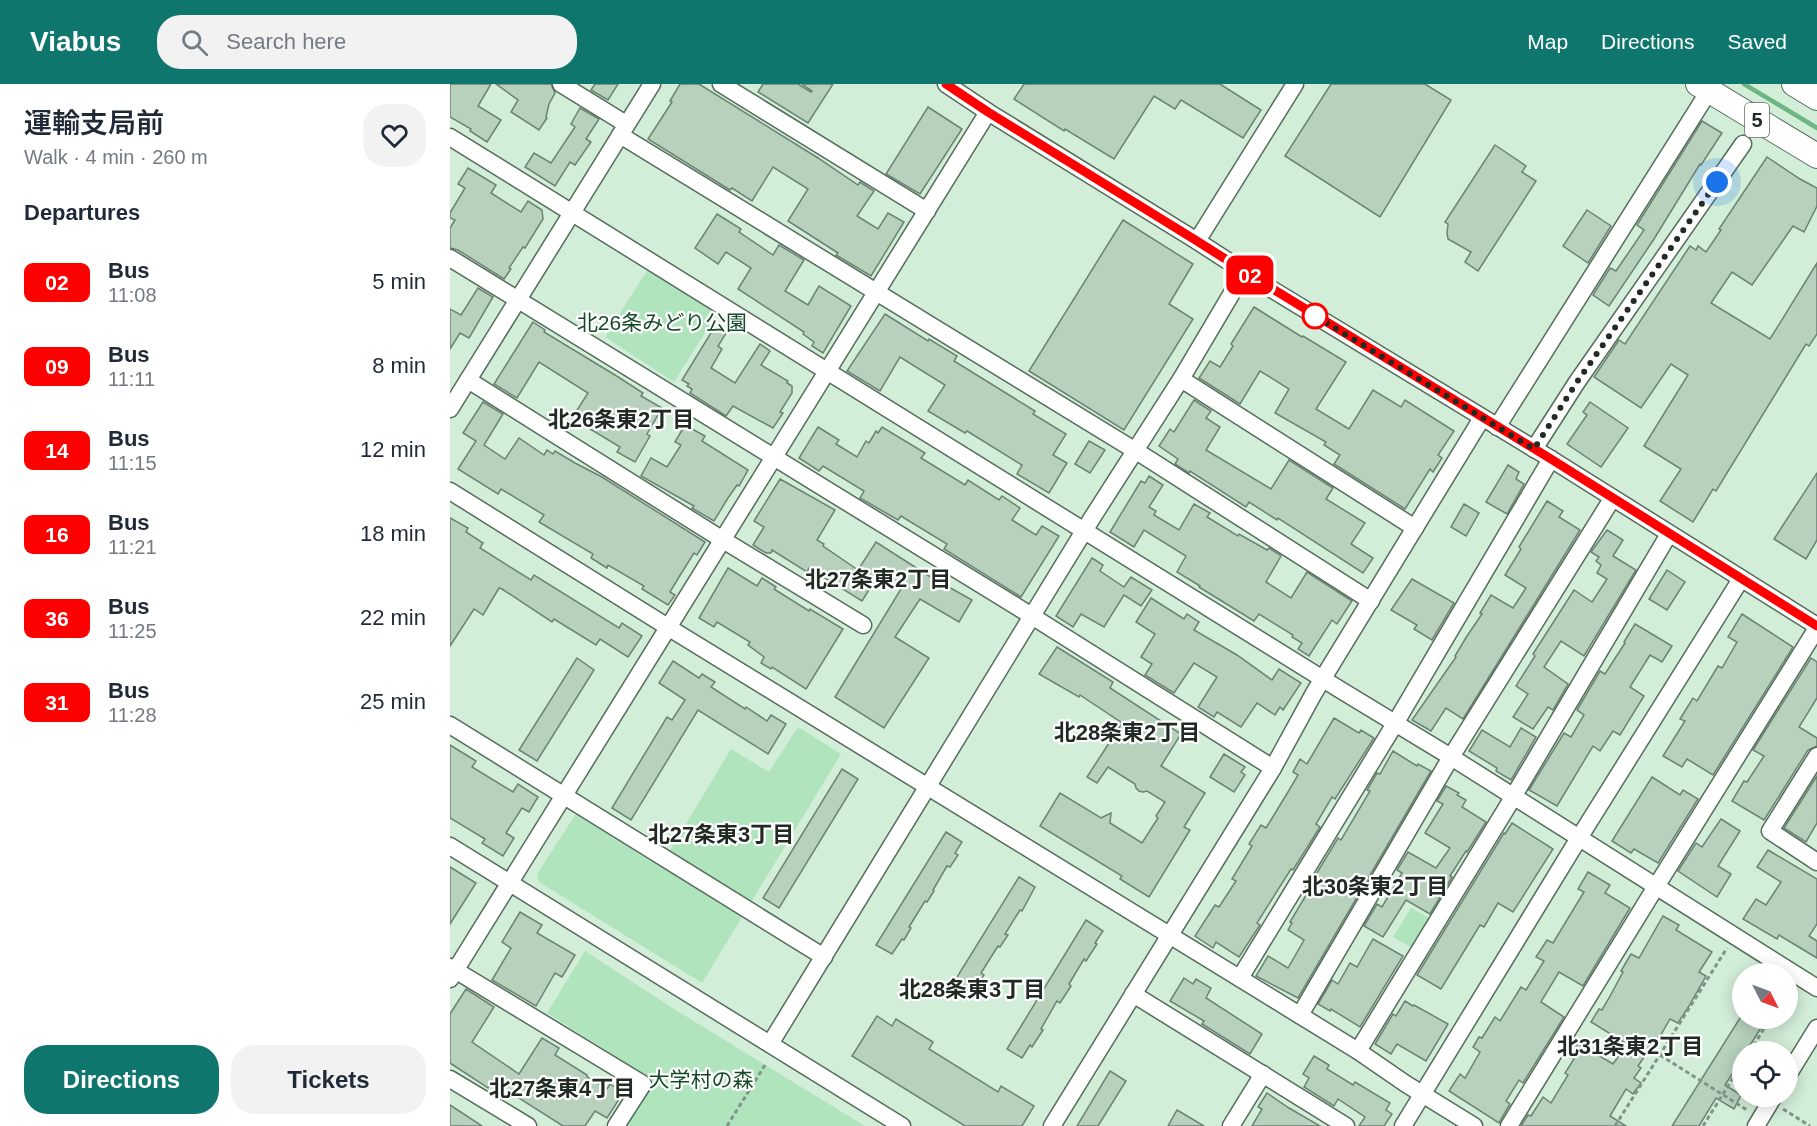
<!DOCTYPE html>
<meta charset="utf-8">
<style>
:root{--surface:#fff;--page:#f2f2f3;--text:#1f2937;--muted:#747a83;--accent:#0f766e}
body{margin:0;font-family:Helvetica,"Noto Sans JP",sans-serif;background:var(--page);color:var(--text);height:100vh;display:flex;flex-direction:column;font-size:22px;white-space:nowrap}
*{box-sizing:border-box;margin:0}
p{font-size:20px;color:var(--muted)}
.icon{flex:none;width:33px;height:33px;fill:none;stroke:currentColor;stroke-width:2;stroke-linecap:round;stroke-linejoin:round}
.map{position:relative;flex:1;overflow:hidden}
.details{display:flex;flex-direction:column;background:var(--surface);width:450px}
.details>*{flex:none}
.badge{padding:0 12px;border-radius:9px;font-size:21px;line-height:39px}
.needle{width:39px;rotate:132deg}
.tools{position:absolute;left:1282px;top:879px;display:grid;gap:12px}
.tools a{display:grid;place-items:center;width:66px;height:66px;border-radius:50%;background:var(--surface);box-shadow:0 3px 15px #0003;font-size:30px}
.you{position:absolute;width:30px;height:30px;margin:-15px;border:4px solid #fff;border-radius:50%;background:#1a73e8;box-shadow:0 0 0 9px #1a73e833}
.map>.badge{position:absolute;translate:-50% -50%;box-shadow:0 0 0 3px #fff}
h2{padding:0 24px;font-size:22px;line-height:54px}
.round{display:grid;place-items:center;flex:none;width:63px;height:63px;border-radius:24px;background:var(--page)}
.headline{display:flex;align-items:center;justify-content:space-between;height:102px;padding:0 24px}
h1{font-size:28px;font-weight:600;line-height:45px}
.button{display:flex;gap:12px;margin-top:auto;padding:12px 24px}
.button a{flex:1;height:69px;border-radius:24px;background:var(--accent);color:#fff;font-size:24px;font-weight:600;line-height:69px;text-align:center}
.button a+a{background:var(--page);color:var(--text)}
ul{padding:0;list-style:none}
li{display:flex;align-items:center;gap:18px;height:84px;padding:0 24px}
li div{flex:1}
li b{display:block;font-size:22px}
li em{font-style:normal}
li .badge{min-width:66px;font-weight:700;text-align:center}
header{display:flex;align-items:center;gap:36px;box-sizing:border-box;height:84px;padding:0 30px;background:var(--accent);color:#fff}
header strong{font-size:28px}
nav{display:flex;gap:33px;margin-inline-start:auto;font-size:21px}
.search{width:420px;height:54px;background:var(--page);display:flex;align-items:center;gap:15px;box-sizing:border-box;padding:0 21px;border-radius:24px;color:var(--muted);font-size:22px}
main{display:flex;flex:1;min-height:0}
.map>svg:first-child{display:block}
</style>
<header>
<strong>Viabus</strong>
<div class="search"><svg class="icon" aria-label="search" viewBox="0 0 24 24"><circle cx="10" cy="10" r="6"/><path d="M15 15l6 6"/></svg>Search here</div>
<nav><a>Map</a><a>Directions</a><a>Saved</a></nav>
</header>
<main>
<section class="details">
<div class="headline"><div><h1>運輸支局前</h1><p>Walk · 4 min · 260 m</p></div><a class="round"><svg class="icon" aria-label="heart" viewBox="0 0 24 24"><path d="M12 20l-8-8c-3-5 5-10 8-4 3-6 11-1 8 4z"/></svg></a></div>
<h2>Departures</h2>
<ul>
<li><span class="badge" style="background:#f00;color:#fff">02</span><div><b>Bus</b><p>11:08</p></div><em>5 min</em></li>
<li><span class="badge" style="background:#f00;color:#fff">09</span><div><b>Bus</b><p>11:11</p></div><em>8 min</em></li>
<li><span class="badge" style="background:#f00;color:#fff">14</span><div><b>Bus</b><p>11:15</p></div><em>12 min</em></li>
<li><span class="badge" style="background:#f00;color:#fff">16</span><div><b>Bus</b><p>11:21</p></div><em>18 min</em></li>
<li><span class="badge" style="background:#f00;color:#fff">36</span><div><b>Bus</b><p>11:25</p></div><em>22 min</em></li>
<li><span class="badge" style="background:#f00;color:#fff">31</span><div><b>Bus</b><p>11:28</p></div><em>25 min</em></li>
</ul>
<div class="button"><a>Directions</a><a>Tickets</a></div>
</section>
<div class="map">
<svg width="1367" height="1042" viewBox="0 0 1367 1042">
<rect width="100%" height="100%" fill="#d2edd8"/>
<g fill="#b0e4bd">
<path d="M200 182 270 225 224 298 155 253Z"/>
<path d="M348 643 391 670 252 899 89 798 87 790 126 730 210 783 281 665 319 688Z"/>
<path d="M961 824 979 834 961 863 943 853Z"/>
<path d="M135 867 224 925 415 1042H175L204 997 97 929Z"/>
</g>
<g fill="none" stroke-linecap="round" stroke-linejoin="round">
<path stroke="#6db582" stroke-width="4.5" d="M1294 0 1367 44"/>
</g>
<g fill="#b7d1bd" stroke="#6b8371" stroke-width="1.5">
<path d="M0 0H41L28 22 51 36 37 58 20 47 21 45 0 33Z"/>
<path d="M46 0H101L105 9 99 20 96 33 97 34 89 46 61 28 68 16Z"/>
<path d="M145 0H168L158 16 141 6Z"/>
<path d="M230 0H249L368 74 408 101 410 98 424 107 407 132 428 145 438 129 454 138 421 192 386 171 388 169 338 137 358 105 323 83 302 117 282 104 280 106 198 55 222 18 220 17Z"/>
<path d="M313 0H348L361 8 362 7 352 0H383L358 39 308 8Z"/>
<path d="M574 0H770L811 26 793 54 731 16 725 25 704 12 664 75 615 45 614 47 564 15Z"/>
<path d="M881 0H975L1001 16 930 133 835 72Z"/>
<path d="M478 23 512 45 470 110 436 90Z"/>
<path d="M130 24 149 35 136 55 141 58 125 81 120 78 105 102 75 83 84 69 101 79 125 43 121 40Z"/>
<path d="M1252 37 1272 49 1251 81 1250 80 1204 155 1159 222 1143 211 1160 184 1166 187 1194 146 1187 141Z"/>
<path d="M1045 61 1076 82 1072 88 1086 97 1028 187 1015 178 1021 168 998 155 997 149 998 140 995 138Z"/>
<path d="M1317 73 1350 95 1367 104V122L1354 148 1343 142 1302 201 1282 188 1261 219 1320 255 1367 179V250L1359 262 1356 260 1266 407 1263 405 1243 438 1210 417 1231 385 1194 362 1238 291 1221 280 1191 324 1144 293 1169 256 1175 260 1240 162 1246 166 1248 162 1256 168 1271 146 1269 145Z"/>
<path d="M18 84 46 101 41 109 71 128 78 117 92 126 93 135 75 164 73 163 59 184 61 185 54 195 8 166 0 164V144L5 136 0 134V129L15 104 8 100Z"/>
<path d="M1137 126 1161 142 1138 179 1113 162Z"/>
<path d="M267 130 291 145 289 148 323 171 329 161 354 176 335 207 358 221 369 202 401 222 373 269 362 262 364 258 353 250 354 248 288 205 301 184 276 168 268 180 245 164Z"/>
<path d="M673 136 743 180 719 220 743 235 674 346 579 287Z"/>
<path d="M28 204 43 213 19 254 10 249 0 265V225L11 231Z"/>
<path d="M804 223 852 253 853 252 896 278 866 325 899 345 923 306 951 323 955 316 1004 347 988 371 992 374 983 388 980 385 955 425 884 380 890 371 874 361 876 358 825 329 839 305 810 287 790 320 749 294 760 277 770 283 783 262 781 260Z"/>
<path d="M435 230 478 257 479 255 507 272 504 277 585 327 583 330 616 350 603 371 617 379 599 409 567 390 572 381 517 347 515 349 478 327 495 301 450 273 430 307 397 287Z"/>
<path d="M83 238 95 246 94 248 165 291 193 309 191 312 212 324 197 350 200 352 185 378 167 368 170 363 122 334 138 309 89 278 67 314 44 300Z"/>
<path d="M267 239 278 246 268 262 272 265 261 284 285 299 310 260 320 267 311 281 338 297 337 299 342 302V309L330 328 333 329 323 344 283 322 276 332 240 309 242 305 237 302 239 300 232 296Z"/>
<path d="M744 316 761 327 756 334 770 343 756 366 821 405 839 376 883 404 876 415 915 439 901 460 923 474 913 489 828 434 827 436 799 418 796 423 740 387 739 389 725 380 728 375 709 362 720 345 724 348Z"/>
<path d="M33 318 53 330 34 361 55 375 69 354 94 371 97 366 103 370 105 367 125 379 152 393 255 458 247 471 244 469 229 493 220 508 225 511 218 521 192 505 194 502 158 481 157 484 141 474 143 470 89 438 94 431 51 405 48 410 8 385 26 357 13 349Z"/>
<path d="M1140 318 1178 344 1151 383 1117 360 1137 331 1133 328Z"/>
<path d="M235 341 255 352 252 357 298 386 289 402 287 401 278 414 264 437 242 424 244 422 191 392 201 374 217 383 231 361 225 358Z"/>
<path d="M368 343 389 356 386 360 407 373 416 357 419 359 426 347 428 349 432 343 475 369 471 374 515 401 518 396 549 416 552 412 570 424 562 436 586 451 592 442 609 452 571 513 494 465 497 460 451 432 448 436 410 414 414 407 373 382 369 387 349 374Z"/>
<path d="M639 357 655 366 640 389 625 380Z"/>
<path d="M1058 381 1069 388 1066 395 1074 400 1057 430 1036 418Z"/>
<path d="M1367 389V456L1356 475 1324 455Z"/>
<path d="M699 392 713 401 699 423 706 427 704 431 729 446 744 420 760 429 757 433 788 452 789 450 817 466 819 464 831 472 816 498 841 514 857 488 902 517 887 540 882 536 859 572 848 565 852 559 842 553 843 551 809 530 804 537 749 503 750 502 727 488 736 472 694 446 684 463 660 448 691 397 695 399Z"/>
<path d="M330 395 385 426 367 456 374 460 373 462 408 486 426 458 479 492 522 516 509 538 470 515 445 553 479 574 434 644 385 613 451 505 429 490 412 517 359 484 357 488 322 466 321 469H316L303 461 314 443 304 437Z"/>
<path d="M1097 417 1113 427 1109 433 1130 446 1013 635 996 624 981 647 962 636 1006 573 1005 572 1017 552 1032 530 1030 529 1041 511 1063 524 1076 504 1055 491 1071 465 1069 463Z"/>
<path d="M1014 420 1029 429 1016 452 1001 443Z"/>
<path d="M0 434 18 444 16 448 33 459 30 464 81 496 84 491 169 544 172 539 192 552 178 573 150 555 146 561 104 535 102 538 52 505 49 504 33 531 24 525 0 562Z"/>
<path d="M1157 446 1173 456 1163 472 1186 486 1134 572 1111 557 1094 583 1118 600 1103 626 1098 623 1083 645 1063 633 1078 610 1066 602 1085 572 1083 570 1124 506 1142 518 1157 495 1147 489 1151 481 1146 477 1149 473 1141 468Z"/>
<path d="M642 474 653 481 650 487 674 503 681 493 702 506 691 522 674 511 654 543 631 530 623 543 606 532Z"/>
<path d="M278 484 307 502 312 494 326 503 324 505 359 527 360 525 393 545 356 605 322 583 321 585 311 579 314 573 298 561 300 558 267 538 264 543 249 534Z"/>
<path d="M1217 486 1235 498 1217 526 1199 515Z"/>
<path d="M962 495 1004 519 982 556 964 545 967 541 941 526Z"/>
<path d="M701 514 734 535 737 530 749 538 744 546 787 571 822 596 829 585 851 599 833 626 830 623 825 631 807 619 791 643 767 628 764 633 748 623 767 593 744 579 724 609 695 591 702 580 691 573 705 550 686 538Z"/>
<path d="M1292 530 1343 563 1263 691 1237 675 1232 683 1213 672 1235 637 1230 635 1243 614 1247 617 1268 582 1272 584 1287 558 1278 553Z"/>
<path d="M1185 540 1222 562 1212 578 1200 571 1180 603 1194 612 1170 651 1163 647 1150 667 1143 662 1107 722 1079 706 1114 649 1121 653 1134 631 1127 626 1150 587 1155 590 1175 559 1174 558Z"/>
<path d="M607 563 663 598 660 604 731 650 711 682 755 709 734 743 740 746 699 813 670 795 672 792 590 742 610 709 651 734 661 729 660 739 692 759 708 734 706 732 715 718 697 707 693 708 689 707 686 704 685 700 658 683 647 699 637 693 672 639 630 611 629 613 589 590Z"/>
<path d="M127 574 144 586 87 677 69 666Z"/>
<path d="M1361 574 1367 578V614L1349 643 1367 654V662L1358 666 1314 736 1282 717 1294 697 1297 698 1314 672 1303 666Z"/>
<path d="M223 577 249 594 252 590 265 598 261 603 295 625 296 623 317 637 321 631 336 640 318 670 248 626 181 736 162 724 217 633 222 636 235 616 209 599Z"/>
<path d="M884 634 909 649 911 646 924 654 885 715 882 713 866 740 870 743 843 786 841 785 807 839 810 841 789 873 766 858 763 864 745 852 765 821 769 823 786 797 782 795 802 762 799 760 811 741 816 744 838 708 848 691 843 688 850 675 857 680Z"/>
<path d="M1071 644 1086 653 1061 696 1046 687 1047 684 1019 667 1032 646 1060 663Z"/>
<path d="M0 661 26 677 22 683 63 708 68 700 88 713 79 728 72 724 56 749 64 754 53 772 32 759 35 755 0 734Z"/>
<path d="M943 667 967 682 968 680 981 687 848 914 806 892 818 872 838 884 854 856 838 846 842 839 840 838 864 798 862 797 888 754 891 756 920 707 917 706 927 689 930 690Z"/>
<path d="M774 670 795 683 791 688 795 691 784 708 760 693Z"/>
<path d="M392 685 408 695 329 824 313 814Z"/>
<path d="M1367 692V739L1356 758 1334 744Z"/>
<path d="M1202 693 1230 711 1233 706 1248 715 1208 779 1184 765 1181 769 1162 757Z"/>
<path d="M996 702 1009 709 1007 711 1016 716 1012 723 1036 738 1017 768 1016 767 1000 792 1002 793 980 830 956 816 933 853 914 842 927 820 932 823 952 789 947 786 958 768 986 784 1000 764 975 749 993 720 987 717Z"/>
<path d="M1271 735 1290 747 1268 782 1281 790 1267 813 1228 787 1246 759 1252 763Z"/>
<path d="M1062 739 1103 765 1063 828 1048 819 1034 843 1030 841 991 905 967 891 1054 749 1055 750Z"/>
<path d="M496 748 512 758 505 769 508 771 500 783 497 782 483 806 484 807 477 818 475 817 459 843 461 844 454 856 452 855 442 870 426 861Z"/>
<path d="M1318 766 1367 795V840L1359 852 1367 857V874L1329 851 1327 855 1293 835 1306 815 1316 821 1331 798 1307 783Z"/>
<path d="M0 783 26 799 0 840Z"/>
<path d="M1138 788 1160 801 1155 809 1180 824 1133 902 1109 888 1092 916 1091 918 1114 933 1073 999 1069 996 1056 1017 1060 1020 1049 1039 999 1007 1010 990 1015 994 1030 968 1023 963 1029 953 1032 954 1045 933 1050 937 1071 903 1076 906 1094 877 1086 873 1097 856 1103 859 1134 808 1128 805Z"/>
<path d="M569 793 585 803 572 827 570 826 555 850 558 851 550 863 548 862 531 889 534 891 527 902 524 900 515 916 499 906Z"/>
<path d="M70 828 92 841 87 849 125 871 112 893 105 889 86 922 42 896 61 864 52 858Z"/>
<path d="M1213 832 1229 841 1226 846 1262 868 1249 888 1256 892 1239 922 1228 939 1220 935 1205 961 1203 960 1188 982 1191 984 1184 994 1191 999 1183 1010 1176 1005 1160 1032 1176 1042H1071L1078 1031 1081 1032 1093 1013 1101 1019 1118 991 1115 989 1124 975 1120 972 1128 959 1163 980 1177 960 1141 938 1149 925 1152 926 1159 914 1173 888 1171 887 1181 870 1189 874Z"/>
<path d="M636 836 653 847 645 859 647 860 636 877 634 875 619 900 621 902 610 919 607 917 591 945 593 946 582 963 580 961 572 974 557 965Z"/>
<path d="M923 855 953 872 910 943 881 925 880 927 868 920 882 896 888 900 900 879 907 883Z"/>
<path d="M734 894 743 900 746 895 761 904 756 914 812 950 800 970 752 940 754 937 720 917Z"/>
<path d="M16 905 44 923 22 958 69 990 92 954 109 964 105 971 137 991V993L157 1005 160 1000 173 1009 157 1034 145 1027 135 1042H113L42 997 38 1004 0 979V930Z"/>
<path d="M955 917 963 922 964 921 998 940 976 977 947 960 941 970 925 960 943 930 946 932Z"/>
<path d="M427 932 442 942 446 935 483 958 479 965 548 1008 551 1002 584 1022 572 1042H515L402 972Z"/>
<path d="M1290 934H1317L1296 968H1293V973L1275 1001 1291 1011 1284 1025 1266 1014 1249 1042H1222Z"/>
<path d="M864 972 879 981 877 985 903 1001 905 998 940 1019 936 1026 942 1030 934 1042H909L915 1033 888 1015 884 1022 854 1003 859 994 853 990Z"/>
<path d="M660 987 676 997 648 1042H627Z"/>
<path d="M817 1009 839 1024 870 1042H802L812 1025 808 1023Z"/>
<path d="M0 1021 32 1042H0Z"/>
<path d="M727 1026 754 1042H718Z"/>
</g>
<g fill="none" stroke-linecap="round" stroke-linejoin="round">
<g stroke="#556c5b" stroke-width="19">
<g id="minor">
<path d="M111 0 176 40"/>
<path d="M271 0 477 127"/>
<path d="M496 0 538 28 747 157 818 203 1101 375 1367 542"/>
<path d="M170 51 694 372 921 517"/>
<path d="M0 53 889 605 1001 673 1367 904"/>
<path d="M747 157 845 0"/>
<path d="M0 174 569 524 823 684"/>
<path d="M731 295 965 444"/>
<path d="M18 296 273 456 413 541"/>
<path d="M0 325 202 0"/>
<path d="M1047 343 1259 7"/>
<path d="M1084 365 1127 298 1293 60"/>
<path d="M0 407 229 550 908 967 956 1000 1024 1042"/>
<path d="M0 641 374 873"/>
<path d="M1367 672 1320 747 1367 778"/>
<path d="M0 762 452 1042"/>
<path d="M0 883 193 1000 166 1042"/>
<path d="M790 894 946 638 1101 375"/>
<path d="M0 895 538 28"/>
<path d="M683 910 896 1042"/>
<path d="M850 931 1001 673 1162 415"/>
<path d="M320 960 642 434 731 295 795 187"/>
<path d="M908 967 1056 725 1219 450"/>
<path d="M1338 991 1367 944"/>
<path d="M0 995 78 1042"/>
<path d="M602 1042 823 684 864 609 1032 334"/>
<path d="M781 1042 813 990"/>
<path d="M953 1042 1129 754 1291 495"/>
<path d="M1059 1042 1199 814 1367 544"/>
<path d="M1306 1042 1324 1012"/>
</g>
</g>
<g stroke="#556c5b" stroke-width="26">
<g id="highway">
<path d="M1248 0 1367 72"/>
<path d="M1344 0 1367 14"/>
</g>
</g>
<g stroke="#819486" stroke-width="3" stroke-dasharray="4.5 3" stroke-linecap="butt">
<path d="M1300 968 1320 934"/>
<path d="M1210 971 1297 1026"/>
<path d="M1333 1025 1360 1042"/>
<path d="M277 1042 315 981"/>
<path d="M1165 1042 1277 864"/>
<path d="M1253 1042 1293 978"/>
</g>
<use href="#minor" stroke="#fff" stroke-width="16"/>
<use href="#highway" stroke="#fff" stroke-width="24"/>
</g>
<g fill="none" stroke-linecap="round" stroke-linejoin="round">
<g stroke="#fff" stroke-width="14">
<path id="line" d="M496 0 538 28 747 157 818 202 1101 375 1367 542"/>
</g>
<use href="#line" stroke="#f00" stroke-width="9"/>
<path stroke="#212b24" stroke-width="6" stroke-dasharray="0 10.8" d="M865 232 857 227 1084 365 1127 298 1267 98"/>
</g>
<circle fill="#fff" stroke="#f00" stroke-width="3" cx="865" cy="232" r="12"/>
<g text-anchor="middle" stroke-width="4.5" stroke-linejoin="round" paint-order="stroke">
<rect fill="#fff" stroke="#646b66" stroke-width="1.5" x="1295" y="19" width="24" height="34" rx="4.5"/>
<g font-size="20" font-weight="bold" fill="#212b24">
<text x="1307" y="43">5</text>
</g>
<g font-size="21" fill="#144a29" stroke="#fff">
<text x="212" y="246">北26条みどり公園</text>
<text x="251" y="1003">大学村の森</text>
</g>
<g font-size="22" font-weight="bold" fill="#212b24" stroke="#fff">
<text x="171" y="343">北26条東2丁目</text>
<text x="428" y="503">北27条東2丁目</text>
<text x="677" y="656">北28条東2丁目</text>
<text x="271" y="758">北27条東3丁目</text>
<text x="925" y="810">北30条東2丁目</text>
<text x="522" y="913">北28条東3丁目</text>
<text x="1180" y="970">北31条東2丁目</text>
<text x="112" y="1012">北27条東4丁目</text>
</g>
</g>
</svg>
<div class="tools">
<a><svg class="needle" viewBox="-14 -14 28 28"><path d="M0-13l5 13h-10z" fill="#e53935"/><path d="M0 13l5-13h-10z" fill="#747a83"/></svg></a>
<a><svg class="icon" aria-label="locate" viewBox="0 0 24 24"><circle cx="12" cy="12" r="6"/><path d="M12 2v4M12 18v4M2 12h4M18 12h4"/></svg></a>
</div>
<div class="you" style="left:1267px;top:98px"></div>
<b class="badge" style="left:800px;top:191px;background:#f00;color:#fff">02</b>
</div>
</main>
